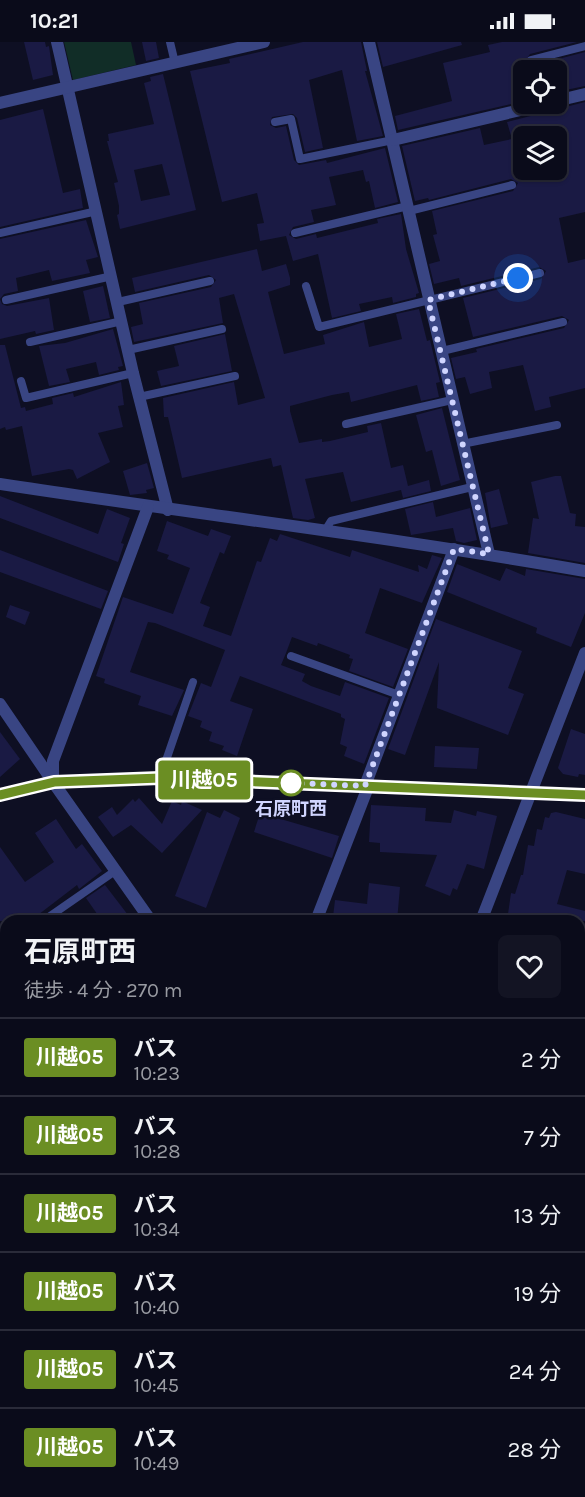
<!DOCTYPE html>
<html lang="ja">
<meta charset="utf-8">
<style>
:root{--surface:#0a0b1a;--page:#131423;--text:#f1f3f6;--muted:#999ba2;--line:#2a2b39}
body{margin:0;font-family:Karla,"Noto Sans JP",sans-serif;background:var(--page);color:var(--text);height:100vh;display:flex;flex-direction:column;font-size:22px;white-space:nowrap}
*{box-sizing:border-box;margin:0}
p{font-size:20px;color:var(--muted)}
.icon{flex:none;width:33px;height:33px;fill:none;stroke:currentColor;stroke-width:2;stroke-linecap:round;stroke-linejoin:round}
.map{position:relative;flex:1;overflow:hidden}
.sheet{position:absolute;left:0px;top:873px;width:585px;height:582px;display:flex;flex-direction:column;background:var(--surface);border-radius:18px 18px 0 0;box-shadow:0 2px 4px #0004,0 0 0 2px var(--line)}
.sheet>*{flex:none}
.badge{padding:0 12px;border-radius:4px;font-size:21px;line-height:39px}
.buttons{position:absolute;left:513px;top:18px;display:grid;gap:12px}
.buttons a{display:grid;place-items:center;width:54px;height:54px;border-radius:9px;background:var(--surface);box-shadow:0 2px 4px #0004,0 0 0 2px var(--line);font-size:30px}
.you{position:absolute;width:30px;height:30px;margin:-15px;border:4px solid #fff;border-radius:50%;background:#1a73e8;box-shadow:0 0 0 9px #1a73e833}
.map>.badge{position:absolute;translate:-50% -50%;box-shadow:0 0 0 3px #fff}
.round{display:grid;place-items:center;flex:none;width:63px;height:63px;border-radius:9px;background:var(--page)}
.summary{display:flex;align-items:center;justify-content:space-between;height:102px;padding:0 24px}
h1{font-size:28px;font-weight:700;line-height:45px}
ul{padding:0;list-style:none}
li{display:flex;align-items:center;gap:18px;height:78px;padding:0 24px;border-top:2px solid var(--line)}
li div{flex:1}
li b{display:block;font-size:22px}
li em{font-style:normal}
li .badge{min-width:66px;font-weight:700;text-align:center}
.status{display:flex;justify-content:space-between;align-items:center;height:42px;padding:0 30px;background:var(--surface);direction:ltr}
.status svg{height:16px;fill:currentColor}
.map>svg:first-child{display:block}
</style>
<div class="status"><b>10:21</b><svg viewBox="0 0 49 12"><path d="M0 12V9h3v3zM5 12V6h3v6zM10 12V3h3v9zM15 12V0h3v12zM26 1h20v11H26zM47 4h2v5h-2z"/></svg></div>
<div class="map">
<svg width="585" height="1455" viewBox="0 0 585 1455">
<rect width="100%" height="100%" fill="#0e0f23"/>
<g fill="#112d27">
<path d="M64 0H131L136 23 73 38Z"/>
<path d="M579 1414 585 1418V1455H450V1449H579Z"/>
</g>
<g fill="#1a1a44" fill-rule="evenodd">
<path d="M24 0H45L46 5 49 4 53 33 33 38Z"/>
<path d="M142 0H156L159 16 146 19Z"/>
<path d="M303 0H361L367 29H365L383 94 357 99 342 28 309 38 323 106 305 110 297 76 293 72 272 75 270 83 276 86 286 84 294 118 299 123 326 118 327 121 385 106 398 160 375 166 369 139 366 140 363 128 329 135 336 163 311 168 314 180 293 185 289 193 296 197 316 192 317 196 378 181 377 177 401 172 406 207 419 251 416 252V255L393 261 392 255 359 262 361 269 332 276 318 212 293 219 286 194 260 199 257 182 264 181 257 151 222 160 190 29 230 21 229 17Z"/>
<path d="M377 0H461L462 3 383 25Z"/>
<path d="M502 0H577L530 12 525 19 532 24 585 10V44L556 50V28H521L524 59 398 88 395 74 452 59 443 21 490 10 488 3Z"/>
<path d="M163 32 196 168 120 187 117 173 119 172V164L114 141 118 140 107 99H109L108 92 154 82 144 41 151 39 150 35ZM162 122 170 153 141 159 134 128Z"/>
<path d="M585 60V170L559 176 568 221 585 217V346L549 355 551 365 535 369 523 323 489 330 492 346 470 352 465 335 456 337 451 316 477 310 476 307 564 286 569 278 562 274 473 295 463 256 541 237 546 229 539 225 461 244 459 236 434 242 429 222 440 219 433 193 437 192 432 169 513 149 518 141 511 137 429 158 428 156 415 159 402 104 480 86 484 103 512 97 507 80ZM524 94H560L568 128H524Z"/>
<path d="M43 67 63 151 80 147 83 166 0 185V78Z"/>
<path d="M86 178 98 215 86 218 90 231 52 239 49 228 16 236 18 249 4 252 0 257 2 262 7 264 49 256 54 288 36 292 35 289 0 297V197Z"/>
<path d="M257 207 262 229 286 222 290 236V243L268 250 284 312 325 302 323 293 364 280 369 305 402 297 396 272 419 267 427 299 430 298 440 340 436 341 439 355 421 359 417 343 351 360 349 350 332 353 290 364V369L299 401 322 397V400L330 399 368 390 367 384 381 381 391 426 403 423 408 444 429 438 431 449 403 456 401 448 351 460 343 430 305 437 315 476 308 478 293 476 281 423 273 425 271 416 182 436 168 375H164L163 356 234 340 238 363 265 356 234 252 219 256 223 281 134 300 131 285 143 282 139 261 211 245 216 238 209 233 135 250 132 236Z"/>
<path d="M103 244 110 276 90 280 83 249Z"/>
<path d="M113 287 123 324 118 325 119 328 99 333 96 320 66 327 70 340 49 344 39 304 65 301Z"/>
<path d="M225 292 232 329 161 344 157 329 179 324 174 304Z"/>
<path d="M0 303H5L21 366 25 365 26 369 53 362 52 356 73 351 74 355 121 340 124 363 118 364 123 385 98 391 110 420 77 437 73 428 69 427 32 434 22 384 6 388 5 385 0 387Z"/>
<path d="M442 366 460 438 441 444 432 408 426 410 416 373Z"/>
<path d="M147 421 154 446 146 448 147 451 130 453 123 429Z"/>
<path d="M555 434H561L570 471 576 472 575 484 585 485V521L528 511 533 476 539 477 531 440Z"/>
<path d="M499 447 508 482 491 486 485 451Z"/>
<path d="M0 454 98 492 107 467 130 476 121 501 124 502 118 520 0 476Z"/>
<path d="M433 460 436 475 470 466 477 498 464 501 456 499 453 486 411 493 405 467Z"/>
<path d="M167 479 208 494 211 487 231 494 224 512 220 510 200 561 210 565 203 584 231 594 257 519 261 520 270 496 277 499 280 492 350 515 352 508 419 530 418 523 427 527 432 513 442 516 422 561 380 546 365 591 408 607 393 645 349 629 353 617 349 616 350 613 318 601 317 604 292 595 286 611 281 623 305 632 302 639 311 644 340 654 345 640 389 656 364 722 344 714 347 705 340 702 345 677 341 675V672L240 634 230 659 253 667 237 714 222 708 224 704 209 699 212 690 200 685 202 679 188 674 201 641 211 645 225 608 155 581 148 580 130 630 184 648 172 674 138 663 141 654 104 641 105 637 96 634 123 555 173 572 190 526 167 517 169 513 157 509Z"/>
<path d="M0 508 108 549 101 567 0 530Z"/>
<path d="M457 522 500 539 506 526 525 534 526 527 585 537V571L571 605 536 591 537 586 447 550Z"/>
<path d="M10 563 30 570 25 583 6 575Z"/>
<path d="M436 577 522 609 508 646 524 652 508 693 437 666 439 620 405 713 388 707Z"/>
<path d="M571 687 585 692V733L579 732 578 735 563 732 558 726Z"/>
<path d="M0 690 20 717 0 735Z"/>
<path d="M435 704 479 706 477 727 434 725Z"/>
<path d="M139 756 162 782 172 759 181 763 182 759 202 768 162 811 131 783 113 795 98 775 112 765 117 773 133 757 135 760Z"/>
<path d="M371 763 426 766 425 779 451 781 454 768 476 774 477 769 497 774 484 827 467 822 457 848 453 846 450 854 425 844 437 813 380 810V801L369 800Z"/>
<path d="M224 768 240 776 206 866 175 854 207 770 220 776Z"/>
<path d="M556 770 585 777V832L567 828 557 862 585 869V879H507L511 851 515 852 521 833H523L528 803 534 804 537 787 542 788 545 775 549 776 551 771Z"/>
<path d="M260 771 339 794 332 816 254 790Z"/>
<path d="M56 777 76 807 82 802 102 829 79 847 77 843 30 879H0V805L25 840 54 820 35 791Z"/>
<path d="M369 841 400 845 397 879 333 875 335 858 367 862Z"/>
<path d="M105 843 128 873 120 879H102L86 856Z"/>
</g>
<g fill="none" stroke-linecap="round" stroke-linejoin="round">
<g stroke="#394583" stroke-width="8">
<path d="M170 0 175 21"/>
<path d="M531 18 585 4"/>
<path d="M275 80 291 77 300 117 393 98"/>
<path d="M409 169 512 143"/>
<path d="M0 191 97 169"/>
<path d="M295 191 408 164"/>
<path d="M306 244 319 285 540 231"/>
<path d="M6 258 112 234"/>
<path d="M118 260 210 239"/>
<path d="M30 300 122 279"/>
<path d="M128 308 222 287"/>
<path d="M442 309 563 280"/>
<path d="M21 339 26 356 133 331"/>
<path d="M139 355 235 334"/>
<path d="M346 382 452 358"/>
<path d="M462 402 557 383"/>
<path d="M326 487 331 479 472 445"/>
<path d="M291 614 399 653"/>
<path d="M160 736 193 640"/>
<path d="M43 879 115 829"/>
<path d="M0 986 4 992 0 994"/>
<path d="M579 1169 585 1166"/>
<path d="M0 1448 6 1447"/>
</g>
<g stroke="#394583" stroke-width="12">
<path d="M57 0 133 331 168 468"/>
<path d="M369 0 489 512"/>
<path d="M556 59 585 52"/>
<path d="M0 61 264 0"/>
<path d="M393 98 546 62"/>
<path d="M0 442C195 472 391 495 585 529"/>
<path d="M148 465 53 719V740L151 879"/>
<path d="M365 744 454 507"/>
<path d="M316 879 368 745"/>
<path d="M0 1085 6 1081"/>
<path d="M0 1193 6 1201"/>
<path d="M0 1275 6 1271"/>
<path d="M0 1340 6 1349"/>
<path d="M579 1401 585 1409"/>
<path d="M37 1455V1449"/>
</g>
<g stroke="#394583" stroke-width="12">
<path d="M0 662 53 740"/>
<path d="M0 753 53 740 160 736 585 753"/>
<path d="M481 879 585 611"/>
<path d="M348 1449V1455"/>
</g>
</g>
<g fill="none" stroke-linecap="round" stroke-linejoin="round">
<g stroke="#fff" stroke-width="14">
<path id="line" d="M0 753 54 740 160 736 585 753"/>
</g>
<use href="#line" stroke="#6b8e23" stroke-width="9"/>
<path stroke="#d0d5ff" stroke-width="6" stroke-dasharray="0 10.8" d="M291 741 365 744 454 507 489 512 428 258 518 236"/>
</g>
<circle fill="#fff" stroke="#6b8e23" stroke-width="3" cx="291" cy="741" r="12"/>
<g text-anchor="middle" stroke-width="5" stroke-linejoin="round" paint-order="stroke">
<g font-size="18" font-weight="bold" fill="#d0d5ff" stroke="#0e0f23">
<text x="291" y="773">石原町西</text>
</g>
</g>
</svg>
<div class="buttons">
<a><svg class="icon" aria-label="locate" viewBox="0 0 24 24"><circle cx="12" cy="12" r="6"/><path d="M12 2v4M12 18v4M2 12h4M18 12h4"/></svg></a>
<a><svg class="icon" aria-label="layers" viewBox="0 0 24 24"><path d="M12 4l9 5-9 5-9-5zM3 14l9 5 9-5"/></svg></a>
</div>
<div class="you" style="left:518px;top:236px"></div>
<b class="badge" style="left:204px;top:738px;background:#6b8e23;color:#fff">川越05</b>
<section class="sheet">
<div class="summary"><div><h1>石原町西</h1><p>徒歩 · 4 分 · 270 m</p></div><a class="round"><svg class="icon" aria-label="heart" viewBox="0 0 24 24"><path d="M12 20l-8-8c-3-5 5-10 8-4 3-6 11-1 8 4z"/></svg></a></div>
<ul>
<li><span class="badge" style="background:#6b8e23;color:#fff">川越05</span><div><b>バス</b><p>10:23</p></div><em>2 分</em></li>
<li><span class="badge" style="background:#6b8e23;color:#fff">川越05</span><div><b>バス</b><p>10:28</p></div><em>7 分</em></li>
<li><span class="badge" style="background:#6b8e23;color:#fff">川越05</span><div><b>バス</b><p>10:34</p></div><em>13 分</em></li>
<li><span class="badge" style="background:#6b8e23;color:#fff">川越05</span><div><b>バス</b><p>10:40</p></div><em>19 分</em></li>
<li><span class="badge" style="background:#6b8e23;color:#fff">川越05</span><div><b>バス</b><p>10:45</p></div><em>24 分</em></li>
<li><span class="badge" style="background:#6b8e23;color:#fff">川越05</span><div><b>バス</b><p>10:49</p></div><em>28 分</em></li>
</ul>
</section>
</div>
